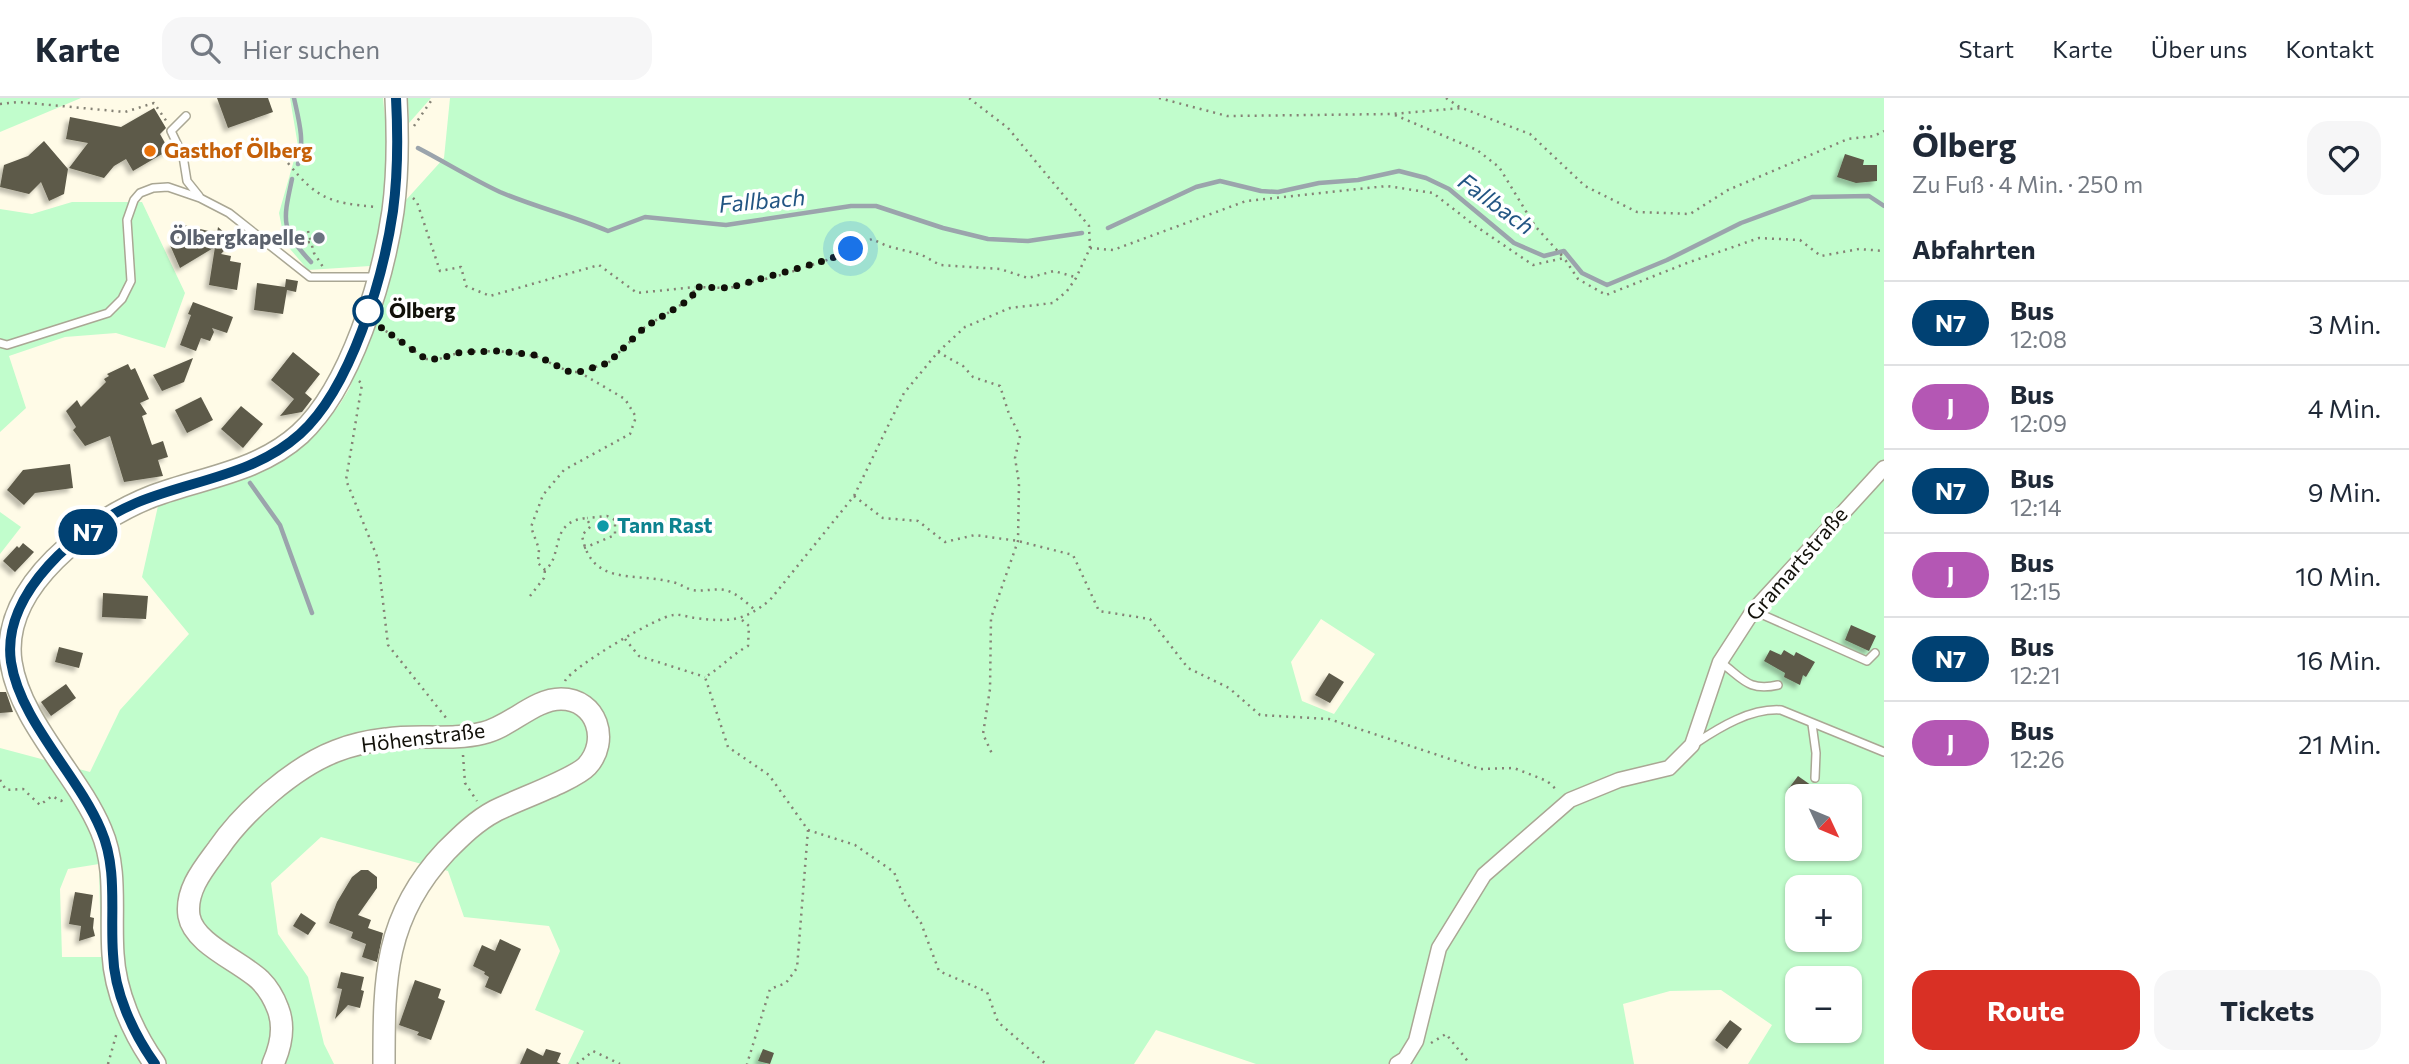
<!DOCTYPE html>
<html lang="de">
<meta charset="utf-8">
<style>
:root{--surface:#fff;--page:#f6f6f7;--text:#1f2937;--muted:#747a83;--line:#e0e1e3;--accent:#d93025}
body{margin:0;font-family:Commissioner,sans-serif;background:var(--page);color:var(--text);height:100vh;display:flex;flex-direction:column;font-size:26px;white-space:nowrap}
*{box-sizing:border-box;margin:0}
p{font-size:23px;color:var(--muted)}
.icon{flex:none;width:38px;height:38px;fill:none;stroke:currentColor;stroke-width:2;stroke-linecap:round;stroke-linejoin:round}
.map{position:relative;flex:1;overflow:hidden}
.side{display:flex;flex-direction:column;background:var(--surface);width:525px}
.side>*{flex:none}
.badge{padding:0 14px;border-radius:23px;font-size:24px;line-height:46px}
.needle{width:46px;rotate:134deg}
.controls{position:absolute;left:1785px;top:686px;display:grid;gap:14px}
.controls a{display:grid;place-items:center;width:77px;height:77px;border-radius:14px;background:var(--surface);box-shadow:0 2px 5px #0004;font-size:35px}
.you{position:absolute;width:35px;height:35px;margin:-18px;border:5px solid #fff;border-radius:50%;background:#1a73e8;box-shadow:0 0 0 10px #1a73e833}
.map>.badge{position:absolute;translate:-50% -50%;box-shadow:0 0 0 4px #fff}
h2{padding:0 28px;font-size:26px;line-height:63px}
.round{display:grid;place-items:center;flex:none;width:74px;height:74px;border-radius:21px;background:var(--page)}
.headline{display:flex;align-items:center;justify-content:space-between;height:119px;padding:0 28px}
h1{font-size:33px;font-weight:700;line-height:52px}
.primary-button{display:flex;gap:14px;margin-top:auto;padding:14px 28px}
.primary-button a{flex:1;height:80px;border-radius:21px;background:var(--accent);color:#fff;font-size:28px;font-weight:700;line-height:80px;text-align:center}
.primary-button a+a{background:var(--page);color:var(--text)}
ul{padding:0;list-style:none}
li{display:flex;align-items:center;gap:21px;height:84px;padding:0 28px;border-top:2px solid var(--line)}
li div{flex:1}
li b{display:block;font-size:26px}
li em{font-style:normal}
li .badge{min-width:77px;font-weight:700;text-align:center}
header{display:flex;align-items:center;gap:42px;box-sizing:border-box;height:98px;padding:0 35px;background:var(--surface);border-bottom:2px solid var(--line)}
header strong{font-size:33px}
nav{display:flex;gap:38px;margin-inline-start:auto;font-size:24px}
.search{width:490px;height:63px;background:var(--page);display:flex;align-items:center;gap:18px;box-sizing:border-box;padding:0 24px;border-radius:21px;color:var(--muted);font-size:26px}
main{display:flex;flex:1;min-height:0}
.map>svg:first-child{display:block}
</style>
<header>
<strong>Karte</strong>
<div class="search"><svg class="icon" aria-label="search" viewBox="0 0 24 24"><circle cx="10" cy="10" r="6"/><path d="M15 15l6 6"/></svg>Hier suchen</div>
<nav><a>Start</a><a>Karte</a><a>Über uns</a><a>Kontakt</a></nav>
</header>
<main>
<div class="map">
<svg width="1884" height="966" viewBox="0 0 1884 966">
<defs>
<filter id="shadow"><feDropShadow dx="-4" dy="4" stdDeviation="2" flood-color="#0004"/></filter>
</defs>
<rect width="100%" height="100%" fill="#fffbe7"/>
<g fill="#c1fdcc" fill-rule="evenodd">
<path d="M0 0H81L0 34Z"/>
<path d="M290 0H383L387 40 382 125 370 168 308 172 285 145 279 115 298 48Z"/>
<path d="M408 0H431L409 25Z"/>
<path d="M450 0H1884V966H1748L1772 927 1721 892 1670 893 1623 906 1634 966H1256L1156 932 1134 966H568L584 933 535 912 560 853 549 828 464 819 448 773 321 739 271 785 278 836 308 879 324 946 334 966H0V650L90 674 120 612 189 536 142 479 158 408 234 385 265 372 298 350 322 330 340 306 349 291 371 236 395 156 406 102 444 60ZM1321 521 1375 556 1334 616 1302 603 1291 564ZM1797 698H1850V751H1797ZM99 766 101 859H62L60 791 68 771ZM1797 789H1850V842H1797ZM1797 880H1850V933H1797Z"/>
<path d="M72 104H142L185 195 165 250 116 235 65 239 9 258 26 310 0 334V111L32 116Z"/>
<path d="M0 414 21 429 0 456Z"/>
</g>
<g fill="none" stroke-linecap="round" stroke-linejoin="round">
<g stroke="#9ba4ac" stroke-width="4.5">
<path d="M294 0C299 23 305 43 298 66"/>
<path d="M418 50C445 64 472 81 500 94 535 109 573 118 608 133L645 119 726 127 851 108H876L943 130 988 141 1028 143 1082 135"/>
<path d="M292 81C283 123 280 131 311 164"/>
<path d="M1108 130 1196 89 1220 83 1261 93 1278 94 1319 85 1358 82 1399 73 1426 80 1449 91 1514 145 1544 158 1564 153 1582 175 1607 187 1667 162 1741 125 1812 99 1869 98 1884 108"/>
<path d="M250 385 280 427 312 515"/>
</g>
</g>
<g fill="#5d5a49" filter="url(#shadow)">
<path d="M217 0H268L273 14 228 30Z"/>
<path d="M154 10 166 30 160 36 169 52 133 73 126 61 114 68 104 80 69 70 88 45 66 41 70 19 121 29Z"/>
<path d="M44 43 68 71 64 96 49 103 41 84 29 96 0 89 4 67 28 58Z"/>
<path d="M1845 56 1864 62 1863 67H1877V83L1856 85 1837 79Z"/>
<path d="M179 126 217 135 218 129 227 137 233 139 230 140 233 143 221 156 231 158 230 163 241 165 237 192 209 187 215 149 180 170 170 147 177 144Z"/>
<path d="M286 181 298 183 296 194 287 192 283 216 254 212 257 185 285 189Z"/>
<path d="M193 204 233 219 227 235 212 230 214 234 210 243 201 240 196 253 180 247 191 217 188 216Z"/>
<path d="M293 254 320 276 305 295 312 301 302 314 280 318 294 301 271 282Z"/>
<path d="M193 260 184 284 162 293 153 277Z"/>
<path d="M128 266 131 272 135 270 149 301 140 305 147 316 142 318 152 347 163 343 168 359 158 362 163 378 124 384 110 338 85 348 73 332 76 329 66 313 77 302 81 309 106 284 104 281 109 278 107 276Z"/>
<path d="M201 299 213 322 187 335 175 312Z"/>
<path d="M241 308 263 326 243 350 221 331Z"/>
<path d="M70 366 73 390 35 395 24 407 7 392 23 372Z"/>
<path d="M23 445 34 454 15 474 3 463 17 448 19 450Z"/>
<path d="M103 495 148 498 146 521 102 519Z"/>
<path d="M1851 527 1876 538 1869 553 1845 542Z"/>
<path d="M59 549 83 555 79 570 55 564Z"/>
<path d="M1770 552 1781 557 1784 552 1794 558 1796 554 1815 564 1806 579 1803 577 1800 587 1784 579 1785 575 1764 563Z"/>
<path d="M1329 575 1344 584 1330 605 1315 597Z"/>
<path d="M66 586 76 600 51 618 41 604Z"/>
<path d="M0 594H6L13 614 0 615Z"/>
<path d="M1798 678 1815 690 1809 698H1801L1789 690Z"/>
<path d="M361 772H368L377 779V790L358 817 371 822 368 830 383 835 377 864 362 859 366 846 351 840 353 834 329 825 337 804 352 779Z"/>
<path d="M75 794 93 797 90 819 94 820 93 830 95 838 79 843 81 828 69 826Z"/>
<path d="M301 815 316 825 308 837 293 828Z"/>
<path d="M500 841 521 851 501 896 485 889 489 879 484 876 485 874 473 868 482 847 495 853Z"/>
<path d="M341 874 364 879 361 892 364 893 360 910 348 907 335 921 342 891 337 890Z"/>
<path d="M415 882 441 891 438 900 445 903 431 942 417 937 419 934 399 927Z"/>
<path d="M1730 922 1742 931 1727 951 1715 942Z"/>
<path d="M527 950 543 958 546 951 561 955 557 964 561 966H520Z"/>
<path d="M763 951 774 955 770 966 758 963Z"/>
</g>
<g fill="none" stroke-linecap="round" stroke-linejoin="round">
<g stroke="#aaa794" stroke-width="10">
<g id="lane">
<path d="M186 18 171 33 183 58 187 83 199 98"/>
<path d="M0 245 7 247 108 215 122 201 131 183 127 122 134 102 140 95 153 90 168 89 200 100 229 115 310 179H377"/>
<path d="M1754 513 1867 563 1875 555"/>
<path d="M1720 564C1742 579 1747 594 1778 587"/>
<path d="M1812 626 1816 655 1815 680"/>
<path d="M1696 645C1720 629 1751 610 1781 612L1884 654"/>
</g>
</g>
<g stroke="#aaa794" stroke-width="17">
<path id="street" d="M1397 966 1405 961 1416 943 1439 850 1484 777 1570 702 1619 682 1669 670 1692 647 1720 564 1753 513 1884 370"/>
</g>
<g stroke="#aaa794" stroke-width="24">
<g id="secondary">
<path d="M155 966C133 935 115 894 113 856 110 815 118 771 101 732 78 677 20 624 11 564 0 488 91 422 153 398 204 379 258 374 300 336 351 289 383 181 393 113 398 76 398 38 396 0"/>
<path d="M273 966C281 948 285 929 278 911 274 900 268 890 260 882 240 863 194 846 189 818 185 792 204 770 218 751 243 714 294 669 336 653 351 647 369 643 386 641 418 636 451 643 483 635 510 629 534 601 561 601 597 601 610 643 587 668 574 682 516 702 495 713 476 723 461 738 446 753 384 819 384 881 384 966"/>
</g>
</g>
<g stroke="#858275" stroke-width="2.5" stroke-dasharray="2 5" stroke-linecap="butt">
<path d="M1159 0 1227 18 1392 16 1462 10 1530 36 1585 88 1637 114 1690 116 1728 92 1848 41 1874 38 1884 33"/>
<path d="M1446 0 1461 10"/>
<path d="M0 6 18 4 125 14 154 5 167 24"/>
<path d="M1395 17 1477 52 1499 69 1535 128 1564 160"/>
<path d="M414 28 433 0"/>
<path d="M288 65C317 101 330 105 376 109"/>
<path d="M413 100 417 104 440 173 461 169 466 188 490 198 599 167 637 195 695 189"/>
<path d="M308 133 311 144"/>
<path d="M287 146 311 144 314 155 323 169"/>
<path d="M1090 150 1113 152 1246 103 1387 88 1433 95 1474 127 1533 167 1564 160 1578 181 1606 197 1687 165 1759 140 1800 142 1821 158 1859 151 1884 153"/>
<path d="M380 229 426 261H439L461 254 498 253 535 258 570 274H579L608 265 645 229 692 200 695 189 729 190 785 176 830 161 872 141 887 148 922 157 940 167 1000 171 1028 180 1054 173 1075 179"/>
<path d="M938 254 963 268 973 279 1000 288 1009 316 1020 338 1015 360 1019 385 1018 443 991 520 990 591 983 636 993 658"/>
<path d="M579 274 625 301 636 319 630 336 564 372 543 397 531 429 539 451 538 465 545 472C564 458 548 424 586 420L591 428 582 437C591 489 634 474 672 484 679 485 685 490 692 492 703 494 714 490 725 492 737 495 747 505 756 513"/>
<path d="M359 283 362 286 346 382 378 461 388 547 447 621"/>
<path d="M854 398 883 420 918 423 945 444 975 437 1018 443 1073 457 1099 513 1150 521 1188 570 1229 590 1260 617 1329 621 1480 671 1514 670 1547 683 1558 693"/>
<path d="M584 450 615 437V422L607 418 587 420"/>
<path d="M530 498 544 480 545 472"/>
<path d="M742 522 749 528 748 548C731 557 721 570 705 579L728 649 769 677 808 732 797 870 786 885 770 891 747 966"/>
<path d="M625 541 639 558 705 579"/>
<path d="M565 583C571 570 657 518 674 517 680 516 688 519 695 520 729 524 743 524 770 502L854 398 904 295 938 254 965 229 1010 210 1053 205 1067 193 1076 180 1090 150 1089 128 1008 30 969 0"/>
<path d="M463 657 465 685 477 703"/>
<path d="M0 682 6 692 23 691 40 707 52 698 61 703 64 701"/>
<path d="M808 732 855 747 894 774 905 802 921 825 939 873 987 894 998 924 1046 966"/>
<path d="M1431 945 1446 936 1470 966"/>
<path d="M108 966 117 934"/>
<path d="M577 966 593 953 620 966"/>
</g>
<use href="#lane" stroke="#fff" stroke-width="7"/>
<use href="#street" stroke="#fff" stroke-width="14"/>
<use href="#secondary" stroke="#fff" stroke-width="21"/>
</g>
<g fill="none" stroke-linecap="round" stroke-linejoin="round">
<g stroke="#fff" stroke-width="16">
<path id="line" d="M155 966C133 935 114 894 113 856 110 815 118 771 101 732 78 677 20 623 11 564 1 495 79 429 136 405 191 382 253 378 300 336 351 290 383 181 393 113 398 76 398 38 396 0"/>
</g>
<use href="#line" stroke="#004173" stroke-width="10"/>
<path stroke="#111009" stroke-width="7" stroke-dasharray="0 12.6" d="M368 213 366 219 426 261H439L461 254 498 253 535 257 570 274H579L608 265 645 229 692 200 695 189 729 190 830 161 851 151"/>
</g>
<circle fill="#e8710a" stroke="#fff" stroke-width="2.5" cx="150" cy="53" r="7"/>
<circle fill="#6b7280" stroke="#fff" stroke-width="2.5" cx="319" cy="140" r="7"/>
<circle fill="#fff" stroke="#004173" stroke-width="3.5" cx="368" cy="213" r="14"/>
<circle fill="#0f9aa8" stroke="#fff" stroke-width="2.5" cx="603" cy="428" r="7"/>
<g text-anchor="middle" stroke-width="7" stroke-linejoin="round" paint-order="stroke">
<g font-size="21" font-weight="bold" fill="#c56008" stroke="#fff" text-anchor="start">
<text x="164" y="60">Gasthof Ölberg</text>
</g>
<g font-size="21" font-weight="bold" fill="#5b616d" stroke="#fff" text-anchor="end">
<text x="305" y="147">Ölbergkapelle</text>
</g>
<g font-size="21" font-weight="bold" fill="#111009" stroke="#fff" text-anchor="start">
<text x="389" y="220">Ölberg</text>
</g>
<g font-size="21" font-weight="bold" fill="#0d838f" stroke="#fff" text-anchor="start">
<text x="617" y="435">Tann Rast</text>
</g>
<g font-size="21" fill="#111009" stroke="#fff">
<text transform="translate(1797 466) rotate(-49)" y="7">Gramartstraße</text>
<text transform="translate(423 640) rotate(-7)" y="7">Höhenstraße</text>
</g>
<g font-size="23" font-style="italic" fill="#225583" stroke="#fff">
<text transform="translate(762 103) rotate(-5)" y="8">Fallbach</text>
<text transform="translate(1496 106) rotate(36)" y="8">Fallbach</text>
</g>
</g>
</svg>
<div class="controls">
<a><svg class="needle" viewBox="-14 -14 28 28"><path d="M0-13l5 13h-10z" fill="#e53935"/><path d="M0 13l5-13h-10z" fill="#747a83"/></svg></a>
<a>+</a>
<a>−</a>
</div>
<div class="you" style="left:851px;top:151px"></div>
<b class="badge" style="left:88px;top:434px;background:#004173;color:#fff">N7</b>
</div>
<section class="side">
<div class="headline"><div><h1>Ölberg</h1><p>Zu Fuß · 4 Min. · 250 m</p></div><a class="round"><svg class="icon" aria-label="heart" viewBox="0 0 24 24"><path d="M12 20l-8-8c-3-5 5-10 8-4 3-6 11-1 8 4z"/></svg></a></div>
<h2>Abfahrten</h2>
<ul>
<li><span class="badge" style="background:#004173;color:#fff">N7</span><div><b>Bus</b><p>12:08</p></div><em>3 Min.</em></li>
<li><span class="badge" style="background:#b457b4;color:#fff">J</span><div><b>Bus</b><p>12:09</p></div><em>4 Min.</em></li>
<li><span class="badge" style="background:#004173;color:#fff">N7</span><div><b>Bus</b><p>12:14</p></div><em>9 Min.</em></li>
<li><span class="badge" style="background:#b457b4;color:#fff">J</span><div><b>Bus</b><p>12:15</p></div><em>10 Min.</em></li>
<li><span class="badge" style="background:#004173;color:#fff">N7</span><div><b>Bus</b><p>12:21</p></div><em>16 Min.</em></li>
<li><span class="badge" style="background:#b457b4;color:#fff">J</span><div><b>Bus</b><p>12:26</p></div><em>21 Min.</em></li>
</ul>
<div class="primary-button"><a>Route</a><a>Tickets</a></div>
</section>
</main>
